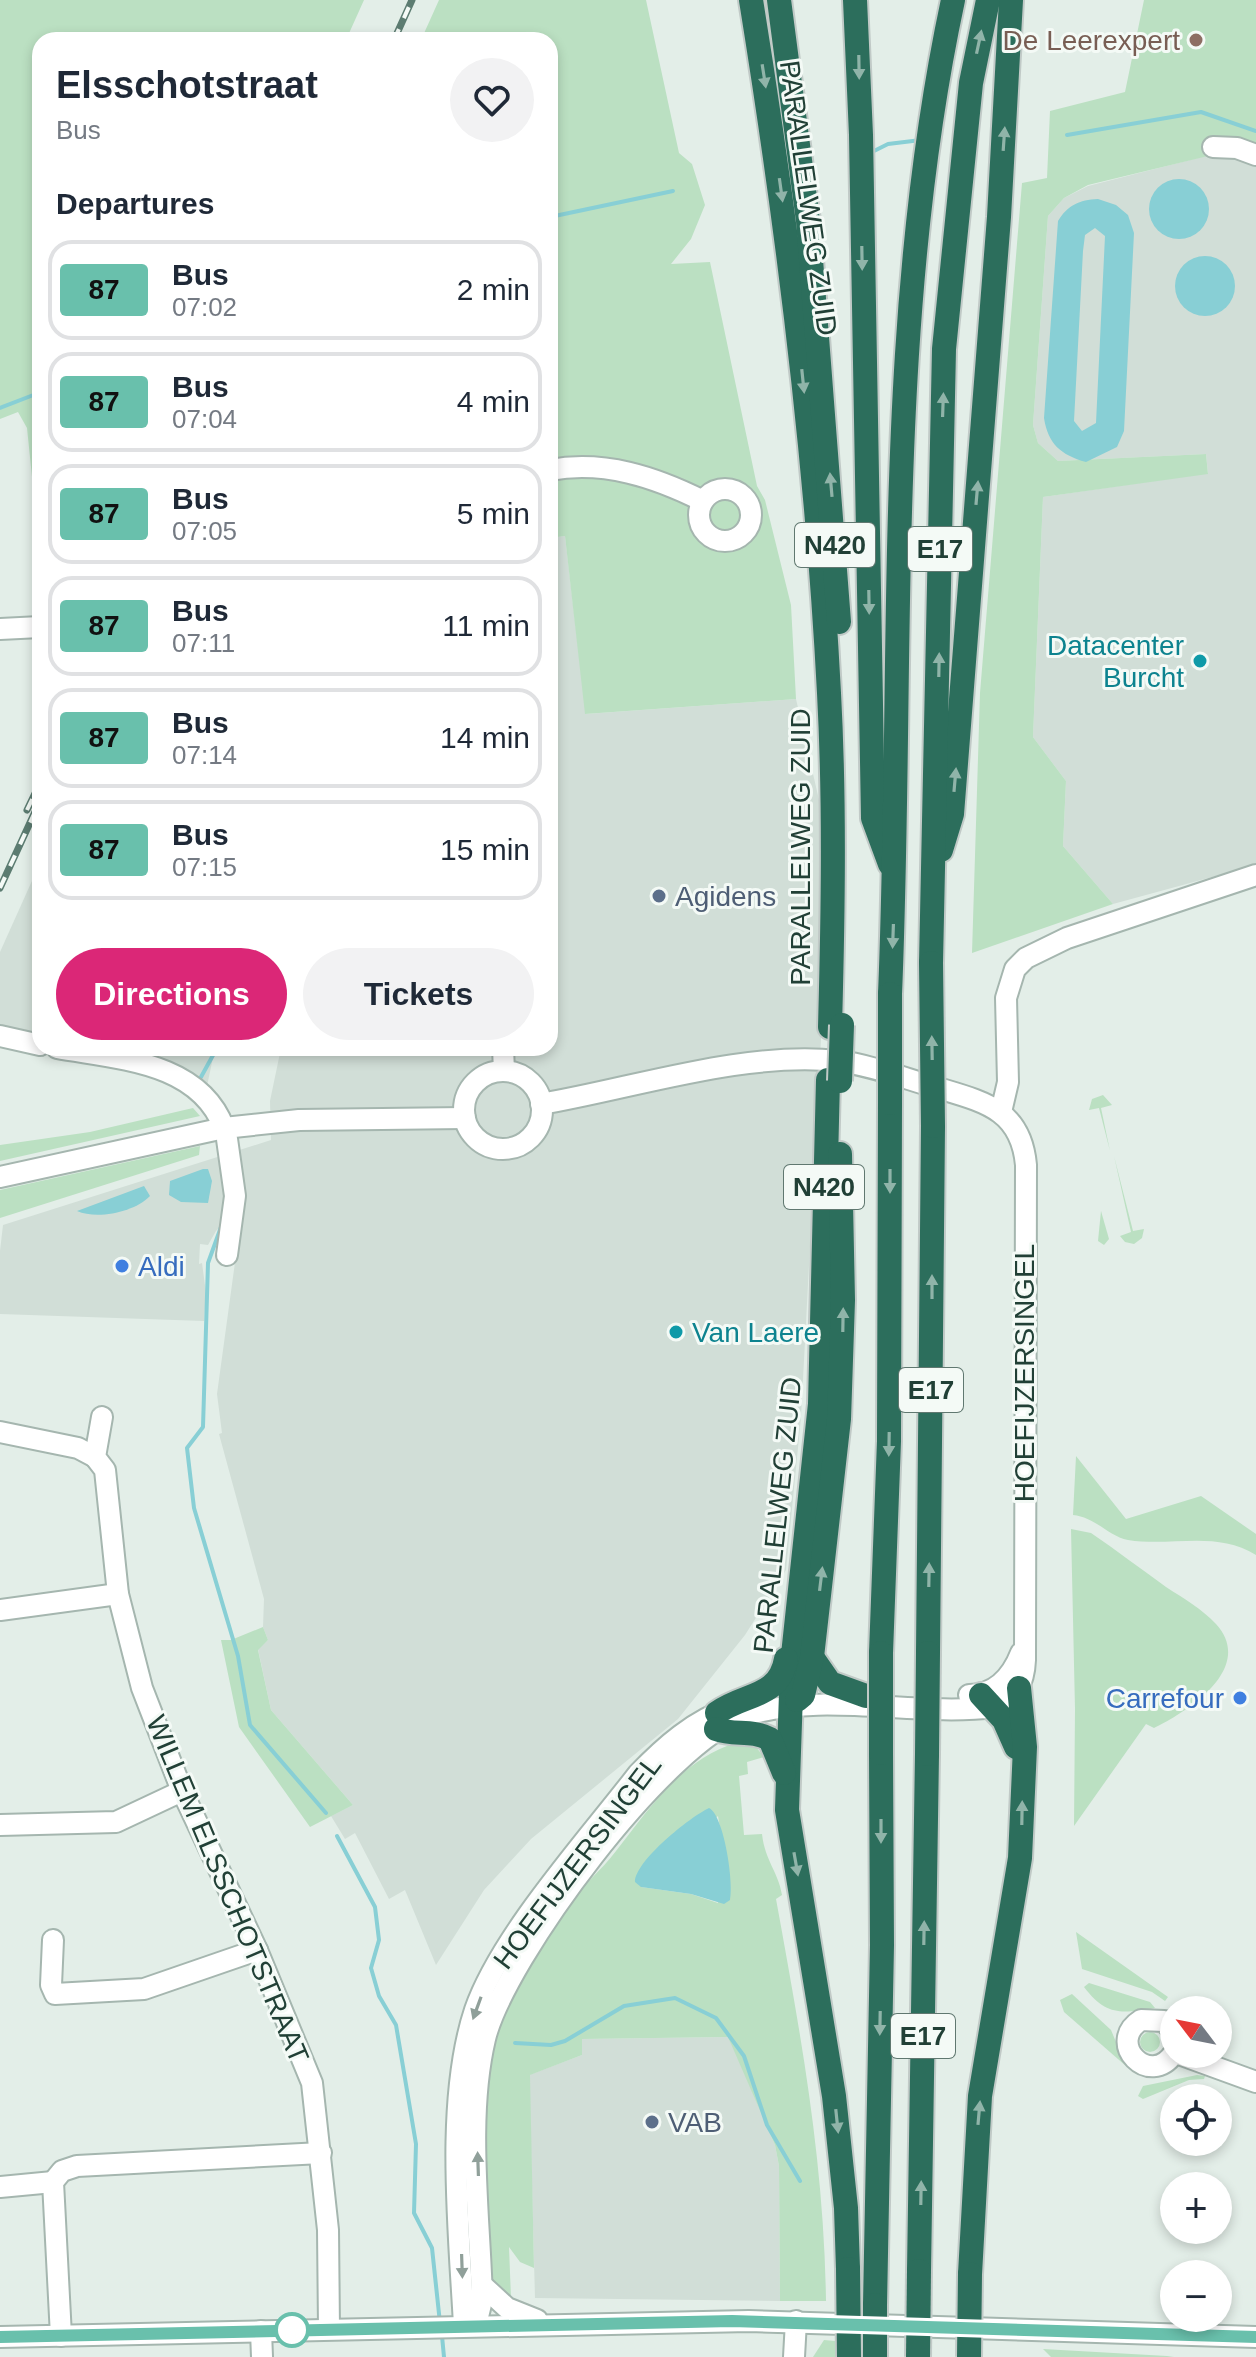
<!DOCTYPE html>
<meta charset="utf-8">
<style>
:root{--surface:#fff;--page:#f2f2f3;--text:#1f2937;--muted:#747a83;--line:#e0e1e3;--accent:#db2777}
body{margin:0;font-family:Arial,sans-serif;background:var(--page);color:var(--text);height:100vh;display:flex;flex-direction:column;font-size:30px;white-space:nowrap}
*{box-sizing:border-box;margin:0}
p{font-size:26px;color:var(--muted)}
.icon{flex:none;width:44px;height:44px;fill:none;stroke:currentColor;stroke-width:2;stroke-linecap:round;stroke-linejoin:round}
.map{position:relative;flex:1;overflow:hidden}
.sheet{position:absolute;left:32px;top:32px;width:526px;height:1024px;display:flex;flex-direction:column;background:var(--surface);border-radius:24px;box-shadow:0 4px 12px #0003}
.sheet>*{flex:none}
.badge{padding:0 16px;border-radius:6px;font-size:28px;line-height:52px}
.needle{width:52px;rotate:302deg}
.buttons{position:absolute;left:1160px;top:1996px;display:grid;gap:16px}
.buttons a{display:grid;place-items:center;width:72px;height:72px;border-radius:50%;background:var(--surface);box-shadow:0 4px 12px #0003;font-size:40px}
.map>.badge{position:absolute;translate:-50% -50%;box-shadow:0 0 0 4px #fff}
h2{padding:0 24px;font-size:30px;line-height:72px}
.round{display:grid;place-items:center;flex:none;width:84px;height:84px;border-radius:42px;background:var(--page)}
.summary{display:flex;align-items:center;justify-content:space-between;height:136px;padding:0 24px}
h1{font-size:38px;font-weight:700;line-height:60px}
.button{display:flex;gap:16px;margin-top:auto;padding:16px 24px}
.button a{flex:1;height:92px;border-radius:48px;background:var(--accent);color:#fff;font-size:32px;font-weight:700;line-height:92px;text-align:center}
.button a+a{background:var(--page);color:var(--text)}
ul{padding:0;list-style:none}
li{display:flex;align-items:center;gap:24px;height:100px;margin:0 16px 12px;padding:0 8px;border:4px solid var(--line);border-radius:24px}
li div{flex:1}
li b{display:block;font-size:30px}
li em{font-style:normal}
li .badge{min-width:88px;font-weight:700;text-align:center}
.map>svg:first-child{display:block}
</style>
<div class="map">
<svg width="1256" height="2357" viewBox="0 0 1256 2357">
<rect width="100%" height="100%" fill="#e3eee8"/>
<g fill="#d1ded7">
<path d="M1237 148 1256 155V865L1113 904 1063 846 1066 781 1033 737 1043 497 1208 473 1206 454 1058 461 1038 443 1033 425 1048 216 1064 198 1088 186Z"/>
<path d="M565 536 586 714 796 699 824 822 822 1020 801 1417 786 1570 745 1635 678 1719 531 1839 484 1890 436 1965 405 1890 389 1899 355 1833 345 1839 331 1816 353 1805 271 1710 258 1649 268 1640 263 1627 264 1599 219 1434 222 1433 217 1394 243 1204 216 1231 208 1245 200 1244 199 1264 202 1263 206 1293 204 1321 0 1314V1251L3 1225 271 1140 270 1101 281 1048H550V538Z"/>
<path d="M40 863V1033L0 1025V952Z"/>
<path d="M113 1048H215L207 1086Z"/>
<path d="M729 2037 775 2145 779 2166 780 2301 535 2298 529 2075 582 2055 581 2039Z"/>
</g>
<g fill="#bbe0c2" fill-rule="evenodd">
<path d="M0 0H364L346 40H40V555L27 428 18 412 0 419Z"/>
<path d="M439 0H646L679 153 692 164 705 205 691 239 671 264 710 262 757 486 765 500 791 605 796 699 585 714 565 536 550 538V40H421Z"/>
<path d="M1144 0H1256V155L1237 149 1088 185 1064 198 1048 216 1033 425 1038 443 1058 461 1206 454 1208 474 1043 497 1033 737 1066 781 1063 846 1113 904 972 953 980 693 1022 183 1047 178 1050 111 1125 92Z"/>
<path d="M1103 1095 1112 1105 1101 1108 1110 1151 1099 1108 1089 1110 1092 1099Z"/>
<path d="M193 1108 200 1116 0 1161V1145L90 1132Z"/>
<path d="M200 1146 199 1155 0 1218V1190Z"/>
<path d="M1114 1156 1133 1231 1144 1229 1142 1238 1134 1244 1125 1242 1120 1236 1131 1232Z"/>
<path d="M1101 1211 1109 1239 1104 1245 1098 1241Z"/>
<path d="M1076 1456 1126 1519 1201 1496 1256 1534V1555C1216 1530 1172 1547 1128 1540 1108 1536 1095 1517 1073 1515Z"/>
<path d="M1071 1529 1091 1533C1116 1550 1141 1569 1166 1587 1183 1598 1202 1609 1216 1624 1256 1668 1187 1712 1154 1728L1146 1724 1074 1826 1075 1709Z"/>
<path d="M263 1627 268 1640 258 1650 271 1710 353 1805 310 1827 239 1727 221 1640H231Z"/>
<path d="M736 1743 756 1747 764 1757 747 1762 748 1774 739 1776 744 1835 762 1834C765 1861 778 1871 782 1895L776 1899C801 2036 824 2161 826 2301H780L779 2166 775 2145 728 2037 582 2039V2055L530 2075 534 2268 520 2262 509 2247 511 2298 505 2299 491 2285C487 2202 470 2078 504 2002 516 1976 548 1926 566 1905 582 1886 601 1871 616 1851 648 1810 683 1758 736 1743ZM718 1816 721 1835 718 1903 691 1894 641 1887Z"/>
<path d="M1076 1932 1168 1997 1165 2001 1152 1992 1082 1969Z"/>
<path d="M1089 1983 1150 2002 1155 2008C1122 2013 1107 2017 1084 1987Z"/>
<path d="M1072 1994 1111 2030 1126 2066 1064 2012 1060 2000Z"/>
<circle cx="1150" cy="2042" r="10"/>
<path d="M1197 2075 1205 2076 1204 2079 1189 2080 1143 2099 1138 2096 1143 2086Z"/>
<path d="M824 2340 835 2341 837 2357H813Z"/>
<path d="M1043 2349 1167 2356 1174 2357H1051Z"/>
</g>
<g fill="#88cfd5" fill-rule="evenodd">
<circle cx="1179" cy="209" r="30"/>
<path d="M1098 199 1116 205 1128 215 1134 233 1124 431 1117 447 1086 462C1061 455 1048 444 1044 418L1058 221C1068 205 1079 200 1098 199ZM1095 228 1105 236 1096 423 1082 431 1074 421 1083 251 1085 235Z"/>
<circle cx="1205" cy="286" r="30"/>
<path d="M203 1169H208L212 1181 208 1203 181 1202 169 1195 170 1181Z"/>
<path d="M144 1186 150 1196C135 1212 97 1220 77 1211Z"/>
<path d="M709 1808C724 1815 734 1883 730 1900L724 1904 691 1894 641 1887 635 1882C635 1861 690 1817 709 1808Z"/>
</g>
<g fill="none" stroke-linecap="round" stroke-linejoin="round">
<g stroke="#88cfd5" stroke-width="4">
<path d="M1067 135 1201 112 1256 131"/>
<path d="M872 152 888 144 921 140"/>
<path d="M550 217 673 191"/>
<path d="M0 408 36 394 40 383"/>
<path d="M201 1077 217 1048"/>
<path d="M221 1227 208 1263 203 1427 187 1448 194 1508 238 1656 250 1725 326 1813"/>
<path d="M337 1836 375 1907 379 1940 371 1968 379 1996 396 2025 416 2144 414 2213 432 2248 440 2323"/>
<path d="M515 2043 551 2045 565 2041 624 2006 675 1998 716 2018 744 2056 767 2125 800 2181"/>
<path d="M442 2336 444 2357"/>
</g>
<g stroke="#a5b6af" stroke-width="24">
<g id="minor">
<path d="M1213 147 1237 148 1256 155"/>
<path d="M550 470C604 460 655 477 703 501"/>
<circle cx="725" cy="515" r="26"/>
<path d="M0 629 40 627"/>
<path d="M0 1036 40 1045"/>
<path d="M57 1048C117 1059 199 1061 224 1128"/>
<path d="M503 1048 504 1071"/>
<circle cx="503" cy="1110" r="39"/>
<path d="M1001 1112 1008 1082 1006 998 1015 969 1026 958 1067 938 1256 875"/>
<path d="M227 1139 235 1196 227 1255"/>
<path d="M0 1177 224 1128 299 1120 465 1118"/>
<path d="M102 1417 95 1457 105 1470 118 1594 142 1688 182 1791 257 1950 312 2083 328 2230 329 2329"/>
<path d="M0 1432 78 1448 95 1457"/>
<path d="M0 1610 118 1594"/>
<path d="M969 1695C996 1695 1012 1676 1021 1653"/>
<path d="M0 1825 116 1822 182 1791"/>
<path d="M53 1940 51 1985 55 1994 144 1989 257 1950"/>
<path d="M1174 2032 1164 2021 1141 2020C1105 2043 1150 2089 1174 2053"/>
<path d="M1179 2054 1256 2082"/>
<path d="M0 2187 53 2182"/>
<path d="M482 2285 507 2308 537 2320"/>
<path d="M464 2325C459 2230 445 2100 475 2010 501 1935 589 1838 638 1774 664 1747 694 1720 731 1708"/>
<path d="M476 2325 482 2300C480 2218 466 2119 485 2039 504 1959 667 1739 747 1715 826 1691 914 1717 995 1707 1016 1695 1024 1685 1025 1660L1026 1165C1021 1110 985 1102 938 1088 906 1079 871 1065 838 1061 743 1051 635 1088 541 1104"/>
<path d="M261 2331 262 2357"/>
<path d="M61 2336 53 2182 62 2171 77 2166 321 2153"/>
<path d="M0 2337 749 2321 1256 2337"/>
<path d="M794 2357 796 2321"/>
</g>
</g>
<g stroke="#c1cac7" stroke-width="28">
<g id="highway">
<path d="M751 0C788 229 817 461 829 693 835 804 833 916 830 1027"/>
<path d="M779 0 808 221 839 622"/>
<path d="M855 0 861 135 873 818 890 864"/>
<path d="M941 850 952 814 999 217 1011 0"/>
<path d="M931 963 944 349 971 83 988 0"/>
<path d="M890 994C904 663 883 326 953 0"/>
<path d="M828 1080 820 1404 792 1664 787 1810 834 2096 846 2208 848 2269"/>
<path d="M881 1653 889 1441 890 1103"/>
<path d="M928 1653 933 1126"/>
<path d="M812 1657 830 1683 866 1696"/>
<path d="M981 1695 1004 1720 1016 1747"/>
<path d="M797 1700 803 1695 812 1657 839 1419 843 1300 840 1154"/>
<path d="M717 1713C744 1693 779 1699 786 1659"/>
<path d="M716 1729C735 1736 751 1729 770 1739L784 1773"/>
<path d="M919 2271 927 1754"/>
<path d="M970 2274 980 2096 1020 1858 1025 1747 1019 1688"/>
<path d="M875 2305 882 1945 881 1753"/>
</g>
</g>
<use href="#minor" stroke="#fff" stroke-width="20"/>
<use href="#highway" stroke="#2c6e5c" stroke-width="24"/>
<g stroke="#5c7c71" stroke-width="7">
<g id="rail">
<path d="M394 40 412 0"/>
<path d="M27 810 40 783"/>
<path d="M0 888 40 801"/>
</g>
</g>
<use href="#rail" stroke="#f4faf6" stroke-width="4" stroke-dasharray="12" stroke-linecap="butt"/>
<g stroke="#c1cac7" stroke-width="28" stroke-linecap="butt">
<g id="highway-bridge">
<path d="M931 963 933 1126"/>
<path d="M840 1081 842 1025"/>
<path d="M890 1103V994"/>
<path d="M881 1753V1653"/>
<path d="M927 1754 928 1653"/>
<path d="M848 2269 849 2357"/>
<path d="M875 2305V2357"/>
<path d="M918 2357 919 2271"/>
<path d="M969 2357 970 2274"/>
</g>
</g>
<use href="#highway-bridge" stroke="#2c6e5c" stroke-width="24"/>
</g>
<defs><path id="oneway-solid" d="M-6-.8H1V-3.2L6.5 0L1 3.2V.8H-6Z" transform="scale(2)"/></defs>
<g fill="#90b4a9">
<use href="#oneway-solid" transform="translate(979 42) rotate(-78)"/>
<use href="#oneway-solid" transform="translate(859 67) rotate(89)"/>
<use href="#oneway-solid" transform="translate(764 76) rotate(81)"/>
<use href="#oneway-solid" transform="translate(1004 139) rotate(-86)"/>
<use href="#oneway-solid" transform="translate(781 190) rotate(82)"/>
<use href="#oneway-solid" transform="translate(862 258) rotate(89)"/>
<use href="#oneway-solid" transform="translate(803 381) rotate(84)"/>
<use href="#oneway-solid" transform="translate(943 405) rotate(-88)"/>
<use href="#oneway-solid" transform="translate(831 485) rotate(-95)"/>
<use href="#oneway-solid" transform="translate(977 493) rotate(-85)"/>
<use href="#oneway-solid" transform="translate(869 602) rotate(89)"/>
<use href="#oneway-solid" transform="translate(939 665) rotate(-89)"/>
<use href="#oneway-solid" transform="translate(955 780) rotate(-85)"/>
<use href="#oneway-solid" transform="translate(893 936) rotate(92)"/>
<use href="#oneway-solid" transform="translate(932 1048) rotate(-91)"/>
<use href="#oneway-solid" transform="translate(890 1181) rotate(90)"/>
<use href="#oneway-solid" transform="translate(932 1287) rotate(-90)"/>
<use href="#oneway-solid" transform="translate(843 1320) rotate(-89)"/>
<use href="#oneway-solid" transform="translate(889 1444) rotate(91)"/>
<use href="#oneway-solid" transform="translate(929 1575) rotate(-89)"/>
<use href="#oneway-solid" transform="translate(821 1579) rotate(-83)"/>
<use href="#oneway-solid" transform="translate(1022 1813) rotate(-89)"/>
<use href="#oneway-solid" transform="translate(881 1831) rotate(90)"/>
<use href="#oneway-solid" transform="translate(796 1864) rotate(80)"/>
<use href="#oneway-solid" transform="translate(924 1933) rotate(-89)"/>
<use href="#oneway-solid" transform="translate(880 2023) rotate(91)"/>
<use href="#oneway-solid" transform="translate(979 2113) rotate(-85)"/>
<use href="#oneway-solid" transform="translate(837 2121) rotate(84)"/>
<use href="#oneway-solid" transform="translate(921 2193) rotate(-89)"/>
</g>
<g fill="#90a09a">
<use href="#oneway-solid" transform="translate(477 2008) rotate(110)"/>
<use href="#oneway-solid" transform="translate(478 2164) rotate(-92)"/>
<use href="#oneway-solid" transform="translate(462 2266) rotate(88)"/>
</g>
<g fill="none" stroke-linecap="round" stroke-linejoin="round">
<g stroke="#fff" stroke-width="18">
<path id="line" d="M0 2337 732 2321 1256 2337"/>
</g>
<use href="#line" stroke="#69c0ac" stroke-width="12"/>
</g>
<circle fill="#8d6e63" stroke="#f4faf6" stroke-width="3" cx="1196" cy="40" r="8"/>
<g fill="#0f9aa8" stroke="#f4faf6" stroke-width="3">
<circle cx="1200" cy="661" r="8"/>
<circle cx="676" cy="1332" r="8"/>
</g>
<g fill="#5c6f8a" stroke="#f4faf6" stroke-width="3">
<circle cx="659" cy="896" r="8"/>
<circle cx="652" cy="2122" r="8"/>
</g>
<g fill="#3f7fe0" stroke="#f4faf6" stroke-width="3">
<circle cx="122" cy="1266" r="8"/>
<circle cx="1240" cy="1698" r="8"/>
</g>
<circle fill="#fff" stroke="#69c0ac" stroke-width="4" cx="292" cy="2330" r="16"/>
<g text-anchor="middle" stroke-width="6" stroke-linejoin="round" paint-order="stroke">
<g fill="#f4faf6" stroke="#607870" stroke-width="2">
<rect x="795" y="523" width="80" height="44" rx="6"/>
<rect x="908" y="527" width="64" height="44" rx="6"/>
<rect x="784" y="1165" width="80" height="44" rx="6"/>
<rect x="899" y="1368" width="64" height="44" rx="6"/>
<rect x="891" y="2014" width="64" height="44" rx="6"/>
</g>
<g font-size="26" font-weight="bold" fill="#214036">
<text x="835" y="554">N420</text>
<text x="940" y="558">E17</text>
<text x="824" y="1196">N420</text>
<text x="931" y="1399">E17</text>
<text x="923" y="2045">E17</text>
</g>
<g font-size="28" fill="#785e54" stroke="#f4faf6" text-anchor="end">
<text x="1180" y="50">De Leerexpert</text>
</g>
<g font-size="28" fill="#214036" stroke="#f4faf6">
<text transform="translate(809 198) rotate(82)" y="10">PARALLELWEG ZUID</text>
<text transform="translate(800 847) rotate(-90)" y="10">PARALLELWEG ZUID</text>
<text transform="translate(1024 1373) rotate(-90)" y="10">HOEFIJZERSINGEL</text>
<text transform="translate(777 1515) rotate(-84)" y="10">PARALLELWEG ZUID</text>
<text transform="translate(577 1862) rotate(-53)" y="10">HOEFIJZERSINGEL</text>
<text transform="translate(228 1889) rotate(67)" y="10">WILLEM ELSSCHOTSTRAAT</text>
</g>
<g font-size="28" fill="#0d838f" stroke="#f4faf6" text-anchor="end">
<text x="1184" y="655">Datacenter<tspan x="1184" dy="32">Burcht</tspan></text>
<text x="692" y="1342" text-anchor="start">Van Laere</text>
</g>
<g font-size="28" fill="#4e5e75" stroke="#f4faf6" text-anchor="start">
<text x="675" y="906">Agidens</text>
<text x="668" y="2132">VAB</text>
</g>
<g font-size="28" fill="#366cbe" stroke="#f4faf6" text-anchor="start">
<text x="138" y="1276">Aldi</text>
<text x="1224" y="1708" text-anchor="end">Carrefour</text>
</g>
</g>
</svg>
<div class="buttons">
<a><svg class="needle" viewBox="-14 -14 28 28"><path d="M0-13l5 13h-10z" fill="#e53935"/><path d="M0 13l5-13h-10z" fill="#747a83"/></svg></a>
<a><svg class="icon" aria-label="locate" viewBox="0 0 24 24"><circle cx="12" cy="12" r="6"/><path d="M12 2v4M12 18v4M2 12h4M18 12h4"/></svg></a>
<a>+</a>
<a>−</a>
</div>
<section class="sheet">
<div class="summary"><div><h1>Elsschotstraat</h1><p>Bus</p></div><a class="round"><svg class="icon" aria-label="heart" viewBox="0 0 24 24"><path d="M12 20l-8-8c-3-5 5-10 8-4 3-6 11-1 8 4z"/></svg></a></div>
<h2>Departures</h2>
<ul>
<li><span class="badge" style="background:#69c0ac;color:#111">87</span><div><b>Bus</b><p>07:02</p></div><em>2 min</em></li>
<li><span class="badge" style="background:#69c0ac;color:#111">87</span><div><b>Bus</b><p>07:04</p></div><em>4 min</em></li>
<li><span class="badge" style="background:#69c0ac;color:#111">87</span><div><b>Bus</b><p>07:05</p></div><em>5 min</em></li>
<li><span class="badge" style="background:#69c0ac;color:#111">87</span><div><b>Bus</b><p>07:11</p></div><em>11 min</em></li>
<li><span class="badge" style="background:#69c0ac;color:#111">87</span><div><b>Bus</b><p>07:14</p></div><em>14 min</em></li>
<li><span class="badge" style="background:#69c0ac;color:#111">87</span><div><b>Bus</b><p>07:15</p></div><em>15 min</em></li>
</ul>
<div class="button"><a>Directions</a><a>Tickets</a></div>
</section>
</div>
